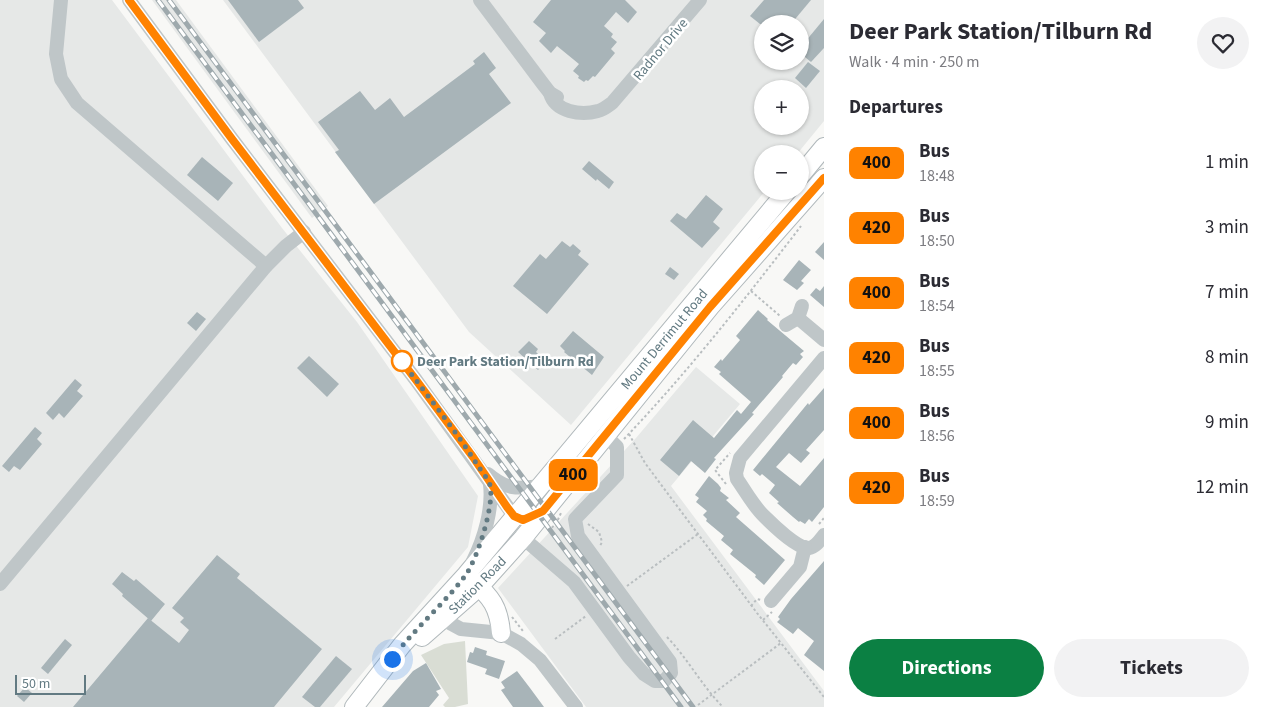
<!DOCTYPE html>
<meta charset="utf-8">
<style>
:root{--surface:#fff;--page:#f2f2f3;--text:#2b2b33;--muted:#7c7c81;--accent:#0b8043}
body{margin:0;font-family:"Source Sans 3",sans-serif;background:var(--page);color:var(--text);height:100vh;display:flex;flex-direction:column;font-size:19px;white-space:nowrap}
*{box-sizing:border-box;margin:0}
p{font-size:16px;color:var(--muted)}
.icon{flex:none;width:28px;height:28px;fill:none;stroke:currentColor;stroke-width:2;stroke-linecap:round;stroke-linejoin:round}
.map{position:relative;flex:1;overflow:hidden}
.panel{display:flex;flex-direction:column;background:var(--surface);width:450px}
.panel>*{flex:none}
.badge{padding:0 10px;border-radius:8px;font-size:18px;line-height:32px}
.buttons{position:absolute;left:754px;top:15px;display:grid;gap:10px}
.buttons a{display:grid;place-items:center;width:55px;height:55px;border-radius:50%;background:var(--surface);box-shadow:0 1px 4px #0004;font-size:25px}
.scale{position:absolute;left:15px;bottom:12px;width:71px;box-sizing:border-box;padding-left:5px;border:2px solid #627a82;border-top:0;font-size:14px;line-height:18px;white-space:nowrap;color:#627a82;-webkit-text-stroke:4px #fff;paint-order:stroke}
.you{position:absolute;width:25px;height:25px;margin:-12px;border:4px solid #fff;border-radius:50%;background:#1a73e8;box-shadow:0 0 0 8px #1a73e833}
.map>.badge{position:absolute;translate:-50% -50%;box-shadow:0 0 0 2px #fff}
h2{padding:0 25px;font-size:19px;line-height:45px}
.round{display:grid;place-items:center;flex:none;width:52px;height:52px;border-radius:26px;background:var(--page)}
.head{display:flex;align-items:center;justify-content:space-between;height:85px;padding:0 25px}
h1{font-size:24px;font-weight:700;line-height:38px}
.primary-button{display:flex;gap:10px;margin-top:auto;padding:10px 25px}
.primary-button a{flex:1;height:58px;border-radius:30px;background:var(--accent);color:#fff;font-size:20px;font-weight:700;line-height:58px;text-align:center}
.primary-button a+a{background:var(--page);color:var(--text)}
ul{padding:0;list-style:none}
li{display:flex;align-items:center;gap:15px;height:65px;padding:0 25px}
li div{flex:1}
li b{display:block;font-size:19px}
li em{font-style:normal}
li .badge{min-width:55px;font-weight:700;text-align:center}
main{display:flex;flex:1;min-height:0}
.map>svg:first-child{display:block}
</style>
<main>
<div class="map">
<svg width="824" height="707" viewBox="0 0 824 707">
<rect width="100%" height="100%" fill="#f8f8f6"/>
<g fill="#e6e8e7" fill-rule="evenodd">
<path d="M0 0H112L282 228 357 322 478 496 468 547 334 707H0Z"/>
<path d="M152 0H176L328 206 312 218Z"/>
<path d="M223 0H824V121L797 154H762V191H765L571 425 469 332ZM762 24H800V61H762ZM762 89H800V126H762Z"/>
<path d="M696 367 740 404 671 486 824 691V707H586L498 588 636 438Z"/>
</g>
<path fill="#d9ddd4" d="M465 641 468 704 455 707H445L443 705 449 698 421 655 444 644Z"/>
<g fill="#a8b4b8">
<path d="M228 0H298L304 8 259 42Z"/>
<path d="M551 0H625L637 12 628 23 616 12 604 26 613 34 611 37 617 42 611 49 615 53 595 77 593 76 588 81 586 80 584 82 578 78 579 76 573 71 579 64 557 46 551 53 539 41 546 33 533 22Z"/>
<path d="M764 0H811L791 24H760L750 16Z"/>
<path d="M824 19V48L811 62 800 53V48Z"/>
<path d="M484 52 496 68 489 74 511 103 374 204 335 152 339 150 318 122 360 91 375 110 390 98 404 117 475 64 473 61Z"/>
<path d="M808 62 820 71 806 88 795 78Z"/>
<path d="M202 157 233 183 218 201 187 175Z"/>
<path d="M589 161 614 182 609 189 597 179 596 181 582 169Z"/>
<path d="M706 195 723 209 713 222 720 228 702 248 670 221 677 213 686 219Z"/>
<path d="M562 241 570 247 573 244 581 251 578 255 589 264 547 314 513 286 540 254 546 259Z"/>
<path d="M824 242V260L815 252Z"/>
<path d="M799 260 811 270 801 281 804 283 797 290 783 280Z"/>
<path d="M670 267 679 274 674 280 665 274Z"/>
<path d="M824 286V307L810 295 816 288 820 291Z"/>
<path d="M758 310 768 319 767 320 804 351 800 354 803 357 796 365 793 363 782 376 783 377 752 413 754 414 714 458 716 459 705 473 691 461 679 476 660 460 693 420 714 438 737 410 741 414 751 402 719 374 721 372 714 367 721 359 722 361 740 340 736 336Z"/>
<path d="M197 312 206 319 196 331 187 323Z"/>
<path d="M573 331 604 357 592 375 564 352 565 351 560 346Z"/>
<path d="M529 341 538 349 536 352 546 361 538 370 518 352Z"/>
<path d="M309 356 339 384 327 397 297 368Z"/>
<path d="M75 379 82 385 77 391 83 396 64 418 59 413 53 420 46 413Z"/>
<path d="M824 388V430L806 450 810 453 801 463 789 453 776 467 800 486 824 458V507L812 522 809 519 805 524 800 521 799 522 793 517 777 503 779 502 769 493 775 485 762 474 760 476 753 470 808 403 809 405Z"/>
<path d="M35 427 42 433 37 439 42 444 20 470 14 466 9 472 2 466Z"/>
<path d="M709 476 718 484 721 488 720 491 729 498 726 500 740 513 736 517 785 560 764 585 755 577 756 575 730 554 733 550 721 540 724 536 706 521 707 519 703 515 707 511 696 502 699 498 695 495Z"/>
<path d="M217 555 240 574 237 578 322 649 274 707H73L148 618 179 643 189 630 180 622 184 618 172 608Z"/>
<path d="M824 561V671L804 655 814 641 798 628 793 634 777 622 780 619 778 617 791 599Z"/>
<path d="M122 572 134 581 136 579 165 604 151 621 122 596 123 594 112 584Z"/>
<path d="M65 639 72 645 48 674 41 668Z"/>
<path d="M475 647 487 651 486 655 505 661 499 679 485 674 487 669 467 662 470 652 473 653Z"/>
<path d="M336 656 352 669 320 707H315L302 697Z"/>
<path d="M426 663 441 689 436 691 439 695 429 707H382L413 671Z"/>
<path d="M517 671 530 688 544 707H513L501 690 505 688 501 682Z"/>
<path d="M25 687 32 693 24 702 17 696Z"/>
</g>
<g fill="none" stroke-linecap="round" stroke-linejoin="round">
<g stroke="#b0b8bb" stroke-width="20">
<g id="major">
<path d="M800 176 824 147"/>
<path d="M472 580C491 597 499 607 501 633"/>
<path d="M422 637 479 587 523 538 710 307 824 178"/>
<path d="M354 707 402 645 466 575 787 191"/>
</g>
</g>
<g stroke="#b9bec0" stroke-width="2" stroke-dasharray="2.5 2.5" stroke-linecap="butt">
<path d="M751 291 780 316"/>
<path d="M629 434 645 463 757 613 824 697"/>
<path d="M624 439C688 372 745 299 801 226"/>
<path d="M726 484 715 470 730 453"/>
<path d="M588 524 599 532 602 542 600 546"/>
<path d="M819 524 824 518"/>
<path d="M548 531 556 524 561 513"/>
<path d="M627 586 698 534"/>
<path d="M751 606 757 599 761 600"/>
<path d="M512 617 523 631"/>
<path d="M763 620 772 612"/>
<path d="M667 637C688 659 702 686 723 707"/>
<path d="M555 639 586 616"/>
<path d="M698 705 781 643"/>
</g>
<g stroke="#bfc6c8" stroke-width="14">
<path d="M61 0 56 54 61 79 77 103 266 266"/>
<path d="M129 0 232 139 416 380 514 516"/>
<path d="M480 0 543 84 550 93 557 97"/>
<path d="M550 93C555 112 581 116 598 111 603 110 608 106 612 103L700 0"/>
<path d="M798 318 824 340"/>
<path d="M786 325 798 318 802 306"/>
<path d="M824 358 740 458 736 473 737 479C746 492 754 507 765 517 773 525 798 549 809 548 816 547 820 540 824 535"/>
<path d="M488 474C507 490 517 489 540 486"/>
<path d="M523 538 574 582 629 657 644 674 655 681H664L671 673 670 662 578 536 575 519 617 475V447L599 429"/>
<path d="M473 561C484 539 493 509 490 484"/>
<path d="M0 584 266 266 286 246 304 232"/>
<path d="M771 601 800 567 805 547"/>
<path d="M435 615 461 629 501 633 521 644 540 660 576 707"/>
</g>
<use href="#major" stroke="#fff" stroke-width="18"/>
<g stroke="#9ea9ad" stroke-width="5">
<g id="rail">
<path d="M158 0 681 707"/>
<path d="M169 0 693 707"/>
</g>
</g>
<use href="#rail" stroke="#fff" stroke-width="3" stroke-dasharray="9" stroke-linecap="butt"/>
</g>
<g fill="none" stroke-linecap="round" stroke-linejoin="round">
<g stroke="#fff" stroke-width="11">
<path id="line" d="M129 0 232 139 416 380 473 457 507 507 514 516 523 520 543 511 710 307 824 178"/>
</g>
<use href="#line" stroke="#ff8200" stroke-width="8"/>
<path stroke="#627a82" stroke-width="5" stroke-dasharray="0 9" d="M392 659C414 629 443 605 465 576 477 560 495 504 490 485 488 479 482 472 478 466 455 429 427 396 402 361"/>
</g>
<circle fill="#fff" stroke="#ff8200" stroke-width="2.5" cx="402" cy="361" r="10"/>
<g text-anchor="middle" stroke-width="5" stroke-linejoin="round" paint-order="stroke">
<g font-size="14" fill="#627a82" stroke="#fff">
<text transform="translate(660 49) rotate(-50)" y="5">Radnor Drive</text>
<text transform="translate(664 339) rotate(-50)" y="5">Mount Derrimut Road</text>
<text transform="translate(477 585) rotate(-45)" y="5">Station Road</text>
</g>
<g font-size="14" font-weight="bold" fill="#627a82" stroke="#fff" text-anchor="start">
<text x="417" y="366">Deer Park Station/Tilburn Rd</text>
</g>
</g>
</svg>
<div class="buttons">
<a><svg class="icon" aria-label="layers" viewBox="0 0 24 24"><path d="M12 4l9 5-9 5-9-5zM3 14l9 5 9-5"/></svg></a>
<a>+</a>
<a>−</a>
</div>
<div class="scale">50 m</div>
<div class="you" style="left:392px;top:659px"></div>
<b class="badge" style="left:573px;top:475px;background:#ff8200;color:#111">400</b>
</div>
<section class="panel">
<div class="head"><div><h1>Deer Park Station/Tilburn Rd</h1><p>Walk · 4 min · 250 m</p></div><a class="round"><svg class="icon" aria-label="heart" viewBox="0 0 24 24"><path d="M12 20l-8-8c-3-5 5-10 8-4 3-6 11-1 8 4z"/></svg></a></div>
<h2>Departures</h2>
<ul>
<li><span class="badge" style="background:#ff8200;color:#111">400</span><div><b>Bus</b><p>18:48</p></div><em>1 min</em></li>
<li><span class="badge" style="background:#ff8200;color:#111">420</span><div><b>Bus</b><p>18:50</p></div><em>3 min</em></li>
<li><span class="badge" style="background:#ff8200;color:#111">400</span><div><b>Bus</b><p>18:54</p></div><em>7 min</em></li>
<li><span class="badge" style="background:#ff8200;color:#111">420</span><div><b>Bus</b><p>18:55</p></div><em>8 min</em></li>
<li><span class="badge" style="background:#ff8200;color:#111">400</span><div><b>Bus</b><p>18:56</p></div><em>9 min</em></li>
<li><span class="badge" style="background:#ff8200;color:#111">420</span><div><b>Bus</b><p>18:59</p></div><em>12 min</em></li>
</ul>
<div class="primary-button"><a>Directions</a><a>Tickets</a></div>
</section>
</main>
